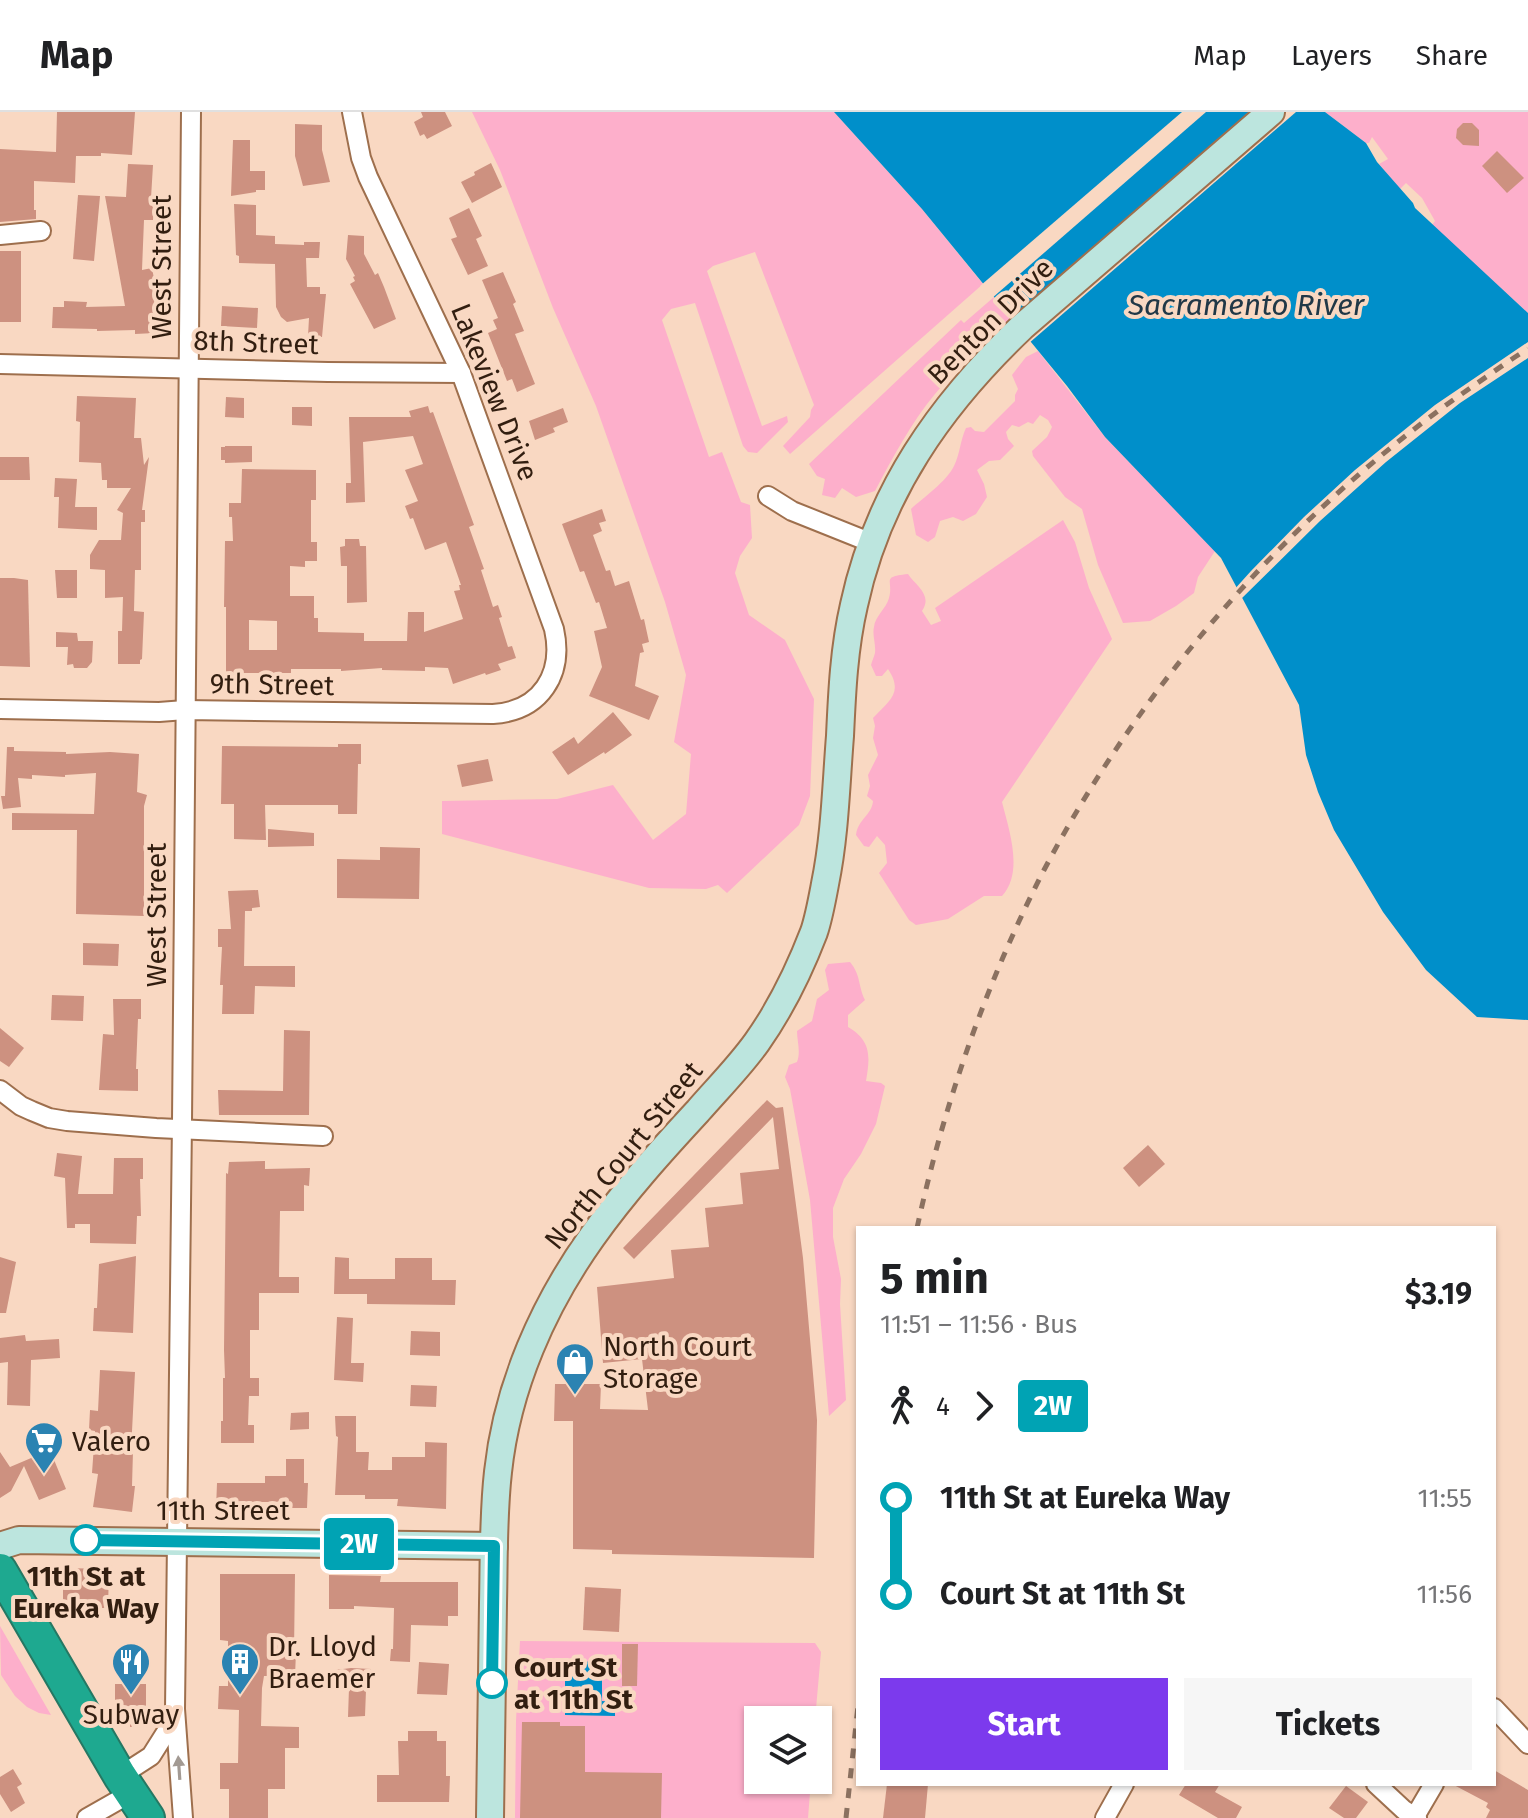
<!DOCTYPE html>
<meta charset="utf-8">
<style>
:root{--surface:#fff;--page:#f6f6f6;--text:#202124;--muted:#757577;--line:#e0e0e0;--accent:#7c3aed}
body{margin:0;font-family:"Fira Sans",sans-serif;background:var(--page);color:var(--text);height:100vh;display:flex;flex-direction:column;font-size:30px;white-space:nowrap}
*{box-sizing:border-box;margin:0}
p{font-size:26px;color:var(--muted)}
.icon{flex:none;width:44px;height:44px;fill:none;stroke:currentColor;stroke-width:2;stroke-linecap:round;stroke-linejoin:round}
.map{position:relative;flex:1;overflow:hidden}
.details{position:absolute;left:856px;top:1114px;width:640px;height:560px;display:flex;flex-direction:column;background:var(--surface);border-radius:0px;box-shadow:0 2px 6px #0004}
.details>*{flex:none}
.badge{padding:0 16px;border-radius:6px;font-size:28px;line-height:52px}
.controls{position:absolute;left:744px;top:1594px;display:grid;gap:16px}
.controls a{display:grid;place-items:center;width:88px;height:88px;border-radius:0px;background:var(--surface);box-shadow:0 2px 6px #0004;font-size:40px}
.map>.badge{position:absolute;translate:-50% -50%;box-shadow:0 0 0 4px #fff}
.legs{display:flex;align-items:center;gap:12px;height:88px;padding:0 24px;font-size:26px}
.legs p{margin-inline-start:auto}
.head{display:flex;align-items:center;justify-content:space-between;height:136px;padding:0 24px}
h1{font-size:44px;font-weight:700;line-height:60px}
.cta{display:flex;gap:16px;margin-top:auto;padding:16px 24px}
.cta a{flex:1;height:92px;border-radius:0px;background:var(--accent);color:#fff;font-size:32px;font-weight:700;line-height:92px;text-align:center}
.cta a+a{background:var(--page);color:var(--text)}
ul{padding:0 24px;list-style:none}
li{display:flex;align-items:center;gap:28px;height:96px;font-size:30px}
li i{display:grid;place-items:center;width:12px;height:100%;margin:0 10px;background:currentColor}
li i::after{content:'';width:20px;height:20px;margin:-10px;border:6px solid;border-radius:50%;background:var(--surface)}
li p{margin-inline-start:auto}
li:first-child i{background:linear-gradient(#0000 50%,currentColor 0)}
li:last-child i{background:linear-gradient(currentColor 50%,#0000 0)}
header{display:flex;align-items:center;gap:48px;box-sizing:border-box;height:112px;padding:0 40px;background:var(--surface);border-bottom:2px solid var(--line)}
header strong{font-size:38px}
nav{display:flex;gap:44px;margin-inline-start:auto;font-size:28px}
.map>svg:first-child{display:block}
</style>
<header>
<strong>Map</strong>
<nav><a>Map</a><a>Layers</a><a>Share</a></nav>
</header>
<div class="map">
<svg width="1528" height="1706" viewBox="0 0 1528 1706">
<rect width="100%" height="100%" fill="#f9d8c2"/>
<g fill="#fdafcb">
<path d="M472 0H834L922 97 983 172 790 342 783 334 810 305 811 298 814 293 755 140 713 154 707 159 762 314 787 304 788 310 757 341 748 340 743 334 695 191 671 197 662 208 709 345 722 340 741 390 750 393 752 426 740 444 735 461 749 503 785 528 814 587 810 684 799 713 727 781 718 773 706 777 649 776 442 722V689L557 687 613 673 653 728 686 702 691 642 674 630 686 563 665 490 596 294 553 196 500 58Z"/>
<path d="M1325 0H1528V201L1432 113 1435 109 1422 86 1406 71 1400 77 1379 52 1388 47 1372 25 1369 31H1366Z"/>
<path d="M994 185 1011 206C985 230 958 254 935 282 911 311 893 345 875 379L856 385 842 376 835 386 822 383 825 367 817 364 809 352 961 208 964 211Z"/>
<path d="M1038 239 1105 325 1215 439 1198 465 1194 481 1176 494 1150 509 1123 511 1098 453 1082 397 1065 385 1033 344 1032 339 1047 325 1052 315 1048 308 1040 303 1033 312 1028 310 1019 315 1012 313 1006 320 1008 327 1014 334 1000 348 989 349 977 358 984 372 987 385 976 402 963 409 953 405 940 409 935 425 928 430 916 423 911 397C923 386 947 369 954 354 960 342 960 329 966 316L971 315 975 319 984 320 1015 289V283L1018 277 1012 263 1026 245Z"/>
<path d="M1063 408 1075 430 1089 476 1112 527 1002 690C1009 718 1024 760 1002 784H984L948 807 916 813 909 808 879 761 887 751 885 733 877 724 869 735 864 734 856 723C858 707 872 703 873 689L867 684 870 674 868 663 878 643 873 626 875 614 873 606C889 589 904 581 888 557L882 564H876L871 553C872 549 874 545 875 541 876 532 872 523 874 515 875 504 886 497 889 486 894 468 880 465 908 462 916 474 933 483 922 499L931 513 941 509 935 496Z"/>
<path d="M850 850C861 863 858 874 865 888L848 903V915C872 929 870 945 866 969L881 971 885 974 876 1012 861 1042 844 1067 833 1096V1125L841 1167 840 1192 846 1288 829 1304 810 1088 790 977 785 965 789 953 797 950C801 940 797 929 797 919L812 909 817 887 829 878 825 858 828 852Z"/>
<path d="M0 1514 51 1603 39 1601 27 1595 15 1584 1 1563Z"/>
<path d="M520 1529 815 1531 821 1540 815 1608H758V1668H811L808 1706H515L516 1609Z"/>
</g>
<g fill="#008fca">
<path d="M834 0H1325L1366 31 1377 50 1413 91 1415 96 1528 201V908L1477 905 1426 858 1383 800 1334 718 1318 680 1306 643 1299 593 1221 446 1105 325 1067 274 922 97Z"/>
<path d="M565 1549 602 1550V1589L615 1590V1604L565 1603Z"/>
</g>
<g fill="#f9d8c2">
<path d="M1182 0H1206L991 187 980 174Z"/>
<path d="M1249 0H1296L1028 232 1008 209Z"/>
<path d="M1528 230V246L1460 291 1386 350 1320 409 1239 489 1233 479 1251 459 1304 405 1355 358 1435 293Z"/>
</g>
<g fill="#cd9180" fill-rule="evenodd">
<path d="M57 0H135L132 43 101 41V44H76L75 71 34 69V98H36V107L0 110V37L56 40Z"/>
<path d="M421 0H445L452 14 427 27 424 22 420 24 414 10 423 5Z"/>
<path d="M1463 11H1472L1479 18V34L1463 33 1456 26 1457 17Z"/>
<path d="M295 12 322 13V38L330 70 303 74 295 44Z"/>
<path d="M233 28H250V59H265V78H256V80L231 84Z"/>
<path d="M1497 39 1524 66 1507 81 1482 54Z"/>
<path d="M491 51 502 75 472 91 461 70 475 63 474 60Z"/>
<path d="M128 52 153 53 151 86H154L153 108H144L142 158 152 156 156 177H154L155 221 135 222V218L97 219V217L52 216 53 195H64V189L87 190 86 195 125 194 105 84 126 85Z"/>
<path d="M78 83 100 84 94 149 73 147Z"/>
<path d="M234 92 256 93V123L275 124V132L304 133V130H320L319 146H306L307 175H320V182H326L322 225 308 224 309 206 287 210 281 205 276 195 275 152 239 151V144L236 143Z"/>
<path d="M469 96 482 124 476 127 488 154 468 163 451 127 457 125 449 106Z"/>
<path d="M348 123 364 124V142L375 163 378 161 384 175 396 207 374 217 350 172 355 169 353 165 355 164 346 147Z"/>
<rect x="0" y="139" width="21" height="71"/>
<path d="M503 160 516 190 513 192 524 219 515 222 535 272 517 280 512 267 507 269 488 221 497 217 493 208 498 206 482 168Z"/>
<path d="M222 194 258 196 257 216 221 214Z"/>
<path d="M77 284 136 286 134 326H141L144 353 149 345 142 398H145V410H141V458H135L134 499 144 500 142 547 140 548V552H118V519H122L123 485 105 486V458L90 457V443L99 428H121L123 401 117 398 131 376H107V368H102L101 351 79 350 80 310 76 309Z"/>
<path d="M226 285 244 286V306L225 305Z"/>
<path d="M428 294 430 301 433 300 474 413 469 415 484 457 481 458 493 495 498 493 502 505 499 506 508 535 512 534 516 546 498 552 501 558 486 563 485 561 453 572 448 556 425 555V559L382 558V556L341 559V557H291V561H226V495H224L225 429H233L232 405H229V391H241L242 357 316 358V388H311V430H317V449H305V455L290 454V484H314V506H318V520L364 521V529H407L408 500H424V520L463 507 454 479 460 478 459 473H461L446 430 425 438 413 406 410 407 405 394 418 389 405 358 423 352 413 324 363 330 365 390 346 391V371H351L349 305H411L409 299ZM249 508 277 509V538H249Z"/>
<path d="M292 295H312V314L292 313Z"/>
<path d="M563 296 568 310 553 316 555 320 535 328 529 309Z"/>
<path d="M225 334H252V350L225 351V348H221V335H225Z"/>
<path d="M0 345H29L30 368H0Z"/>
<path d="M55 366 77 367 75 395H97V418L58 416 59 385H54Z"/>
<path d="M602 397 606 409 599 411 602 419 593 423 606 459 610 458 615 474 629 469 641 508 644 507 649 530 642 532 644 540 640 541 635 574 659 584 649 608 589 584 602 555 594 519 607 516 599 490 596 491 584 459 580 460 562 412Z"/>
<path d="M345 427H359L360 434H366L367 490 347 491V454H341L340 435 345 434Z"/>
<path d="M55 458H77V486H57Z"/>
<path d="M0 466H14L28 468 30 555 0 554Z"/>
<path d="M56 520 77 521 78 529H93L92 550 87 556H74L73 552 67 553 68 535H56Z"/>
<path d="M613 600 632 623 605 642 604 640 568 663 552 640 574 625 578 632Z"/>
<path d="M338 632H361V652H358L357 702H338V693H265L266 728 234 727V692H221L222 634 338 635Z"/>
<path d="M7 635H14V639L66 640V642L110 640 139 642 137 680 147 683 144 694V804L76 802 77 718H12V701L94 702 96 661 65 663V665L32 663V667L18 666 21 695 3 697 1 684H5Z"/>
<path d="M488 647 493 669 462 675 457 653Z"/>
<path d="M268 717 314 721V734L268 735Z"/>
<path d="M380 735 420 736 419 787 337 786V747L380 748Z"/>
<path d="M258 778 260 795 252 796V799H245L244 854H295V875L255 874 254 902H222L223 873H220L222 835H218V817H231L228 779Z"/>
<path d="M83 831 119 832 118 854 83 853Z"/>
<path d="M52 883 84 884 83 909 51 908Z"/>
<path d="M113 887H141V907H138L136 957H138V979L99 978 103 922 114 923Z"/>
<path d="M0 916 24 936 9 955 0 949Z"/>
<path d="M284 918 310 919 309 1003H219L218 978 283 979Z"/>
<path d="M767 988 776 996 783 995 803 1146 817 1308 814 1446 612 1442V1438L573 1437V1309H554L555 1272H601L600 1297 648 1298 642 1247 603 1251 597 1175 674 1166 671 1138 709 1135 705 1096 743 1092 740 1061 779 1057 773 1005 634 1147 623 1136Z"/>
<path d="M1148 1033 1165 1052 1139 1075 1123 1056Z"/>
<path d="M57 1041 82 1044 78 1082H113L114 1046H143V1067H140L141 1104H137L136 1132 90 1131V1112H75V1116H67L65 1066 54 1064Z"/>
<path d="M265 1049V1057L310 1056 309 1074 304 1073V1099H280L279 1165H299V1181H259V1218H250V1266H259V1284H249L248 1313H254V1331H221V1309H223V1266H225L224 1238 226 1061 228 1062 229 1050Z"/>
<path d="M136 1144 133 1221 93 1219 94 1196H97L99 1152Z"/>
<path d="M0 1145 16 1150 6 1201H0Z"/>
<path d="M335 1145 349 1146V1167H395V1146H432V1168H456L455 1193 367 1192V1182H334Z"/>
<path d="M337 1205 353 1206 351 1251H364L363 1270 334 1268Z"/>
<path d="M411 1219 440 1220V1244L410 1243Z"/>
<path d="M25 1223 26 1229 59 1227 60 1246 31 1248 30 1294 7 1293 8 1250 0 1251V1226Z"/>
<path d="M100 1258 135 1260 131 1339H133L132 1374H135L132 1400 93 1395 98 1362 92 1361 95 1319 89 1318 90 1298 98 1299Z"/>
<path d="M411 1273 437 1274 436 1295 410 1294Z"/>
<path d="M309 1300V1317L290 1318 291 1301Z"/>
<path d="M335 1304H356V1340H369L368 1358H392V1345H425V1330L447 1331 446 1397 397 1394 398 1387H365V1383H335L338 1325 336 1324Z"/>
<path d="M50 1338 66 1377 39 1388 24 1354 11 1379 0 1386V1340L10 1355Z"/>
<path d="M286 1347H304V1371H308L307 1396H283V1390H250V1397H216L217 1371H265V1364H286Z"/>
<path d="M63 1456 109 1457 108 1496H63Z"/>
<path d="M220 1462H295L294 1540H296L295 1564H264L262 1576 261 1614 299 1615V1636H285V1677H268V1706H229V1677H220V1651H238L239 1598 218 1597 219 1574H228V1529L220 1528Z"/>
<path d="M329 1463 381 1464 380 1470H458V1504H448V1514L411 1513 410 1550 390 1549 391 1537H393L394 1496 354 1494V1497H329Z"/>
<path d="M585 1475 621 1477 619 1520 583 1518Z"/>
<path d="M622 1532H638L637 1574H622Z"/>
<path d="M419 1550 449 1552 447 1583 417 1582Z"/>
<path d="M351 1556 371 1557 370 1578H366L365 1604 348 1605 349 1576 335 1575V1558Z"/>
<path d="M115 1572H146V1615H130V1598H115Z"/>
<path d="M522 1610H560V1614H585V1660L662 1661 661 1706H520Z"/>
<path d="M408 1619H437V1629H446V1664H450L449 1690H377V1663H399L398 1629H408Z"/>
<path d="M13 1657 22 1672 17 1675 25 1691 11 1700 0 1682V1665Z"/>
<path d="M1494 1658 1528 1678V1706H1486L1490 1698 1486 1695 1488 1691 1452 1672H1494Z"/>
<path d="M887 1672H928L925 1706H883Z"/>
<path d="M1186 1672H1220L1215 1680 1242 1695 1236 1706H1218L1179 1683Z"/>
<path d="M1346 1674 1368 1690 1356 1706H1344L1329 1696Z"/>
</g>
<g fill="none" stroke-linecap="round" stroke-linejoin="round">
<g stroke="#9e6f4d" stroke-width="22">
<g id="street">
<path d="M0 123 41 119"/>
<path d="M0 252 328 260 461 261"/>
<path d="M768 384 792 399 872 431"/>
<path d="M0 597 159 600 185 598 493 602C541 599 564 562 554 517L461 261 368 65 361 46 352 0"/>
<path d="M0 978 21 994 32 999 49 1006 67 1009 156 1016 323 1024"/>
<path d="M1494 1596 1528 1632"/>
<path d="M120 1664 151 1644 175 1606"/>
<path d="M1376 1672 1404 1698 1417 1706"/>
<path d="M87 1706 131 1681"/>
<path d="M183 1706 175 1597 182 1010 191 0"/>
<path d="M1105 1706 1124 1672"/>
<path d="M1414 1706 1434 1672"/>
</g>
</g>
<g stroke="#9e6f4d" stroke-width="30">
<g id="secondary">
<path d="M0 1434 19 1428 494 1434"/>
<path d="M490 1706C491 1634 492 1563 493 1491 494 1447 493 1404 498 1360 507 1275 543 1194 592 1125 624 1080 661 1039 698 999 718 976 740 954 757 930 781 896 799 859 814 820 819 805 822 788 825 772 835 723 836 674 840 624 842 580 844 536 854 493 878 381 940 293 1022 215L1271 0"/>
</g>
</g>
<g stroke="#257863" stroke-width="36">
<path id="highway" d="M0 1458 120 1664 148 1706"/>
</g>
<use href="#street" stroke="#fff" stroke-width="18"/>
<use href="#secondary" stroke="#bce5de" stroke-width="26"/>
<use href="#highway" stroke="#1ea990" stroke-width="32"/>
<g stroke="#8b7160" stroke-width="5" stroke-dasharray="10 10" stroke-linecap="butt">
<path d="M917 1116C944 992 986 871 1044 758 1145 566 1295 397 1473 274 1491 262 1509 248 1528 237"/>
<path d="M846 1706 858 1594"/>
</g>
</g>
<defs><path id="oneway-solid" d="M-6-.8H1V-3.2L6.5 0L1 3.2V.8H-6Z" transform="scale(2)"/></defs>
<use fill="#a39a93" href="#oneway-solid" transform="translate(179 1656) rotate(-94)"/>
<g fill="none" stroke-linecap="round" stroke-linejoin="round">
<g stroke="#fff" stroke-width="18">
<path id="line-1" d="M86 1428 494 1434 492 1571"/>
</g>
<use href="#line-1" stroke="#00a3b4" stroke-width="12"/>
</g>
<defs>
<g id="shop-pin" transform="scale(2)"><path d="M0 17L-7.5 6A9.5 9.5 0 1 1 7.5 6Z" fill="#2b83b2" stroke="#f9d8c2"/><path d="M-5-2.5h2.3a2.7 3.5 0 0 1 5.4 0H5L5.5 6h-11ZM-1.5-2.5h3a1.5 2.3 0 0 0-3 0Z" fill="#fff"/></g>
<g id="supermarket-pin" transform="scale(2)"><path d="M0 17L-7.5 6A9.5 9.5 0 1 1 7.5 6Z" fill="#2b83b2" stroke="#f9d8c2"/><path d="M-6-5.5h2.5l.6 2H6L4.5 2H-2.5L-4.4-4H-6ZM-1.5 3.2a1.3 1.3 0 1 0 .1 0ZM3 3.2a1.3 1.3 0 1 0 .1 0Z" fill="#fff"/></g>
<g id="restaurant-pin" transform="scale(2)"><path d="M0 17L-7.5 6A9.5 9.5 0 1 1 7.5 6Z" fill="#2b83b2" stroke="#f9d8c2"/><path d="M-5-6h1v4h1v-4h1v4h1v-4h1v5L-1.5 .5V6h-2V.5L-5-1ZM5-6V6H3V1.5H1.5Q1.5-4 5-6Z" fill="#fff"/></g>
<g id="building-pin" transform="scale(2)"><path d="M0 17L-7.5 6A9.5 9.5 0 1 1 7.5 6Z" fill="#2b83b2" stroke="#f9d8c2"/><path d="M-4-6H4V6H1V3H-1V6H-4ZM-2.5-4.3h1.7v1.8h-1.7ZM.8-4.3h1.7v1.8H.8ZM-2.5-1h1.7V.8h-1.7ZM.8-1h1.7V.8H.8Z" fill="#fff"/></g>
</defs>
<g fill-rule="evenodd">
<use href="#shop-pin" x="575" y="1250"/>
<use href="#supermarket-pin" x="44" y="1329"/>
<use href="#restaurant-pin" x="131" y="1550"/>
<use href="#building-pin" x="240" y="1550"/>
</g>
<g fill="#fff" stroke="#00a3b4" stroke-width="4">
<circle cx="86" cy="1428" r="14"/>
<circle cx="492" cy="1571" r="14"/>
</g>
<g text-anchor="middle" stroke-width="8" stroke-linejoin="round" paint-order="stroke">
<g font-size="28" fill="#321e10" stroke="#f9d8c2">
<text transform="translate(161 155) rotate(-90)" y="10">West Street</text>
<text transform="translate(990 209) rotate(-45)" y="10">Benton Drive</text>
<text transform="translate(256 230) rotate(2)" y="10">8th Street</text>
<text transform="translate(495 280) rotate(68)" y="10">Lakeview Drive</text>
<text transform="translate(272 572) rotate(1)" y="10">9th Street</text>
<text transform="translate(156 803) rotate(-90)" y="10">West Street</text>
<text transform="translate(623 1043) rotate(-51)" y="10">North Court Street</text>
<text x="223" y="1408">11th Street</text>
</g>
<g font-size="28" fill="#321e10" stroke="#f9d8c2" text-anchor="start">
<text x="603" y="1244">North Court<tspan x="603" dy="32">Storage</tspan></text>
<text x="72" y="1339">Valero</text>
<text x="268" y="1544">Dr. Lloyd<tspan x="268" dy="32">Braemer</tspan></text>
<text x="131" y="1612" text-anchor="middle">Subway</text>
</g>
<g font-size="28" font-weight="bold" fill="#321e10" stroke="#f9d8c2">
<text x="86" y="1474">11th St at<tspan x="86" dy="32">Eureka Way</tspan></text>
<text x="514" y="1565" text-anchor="start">Court St<tspan x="514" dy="32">at 11th St</tspan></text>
</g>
<g font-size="30" font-style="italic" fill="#213847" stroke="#f9d8c2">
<text x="1246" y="203">Sacramento River</text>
</g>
</g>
</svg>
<div class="controls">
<a><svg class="icon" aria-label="layers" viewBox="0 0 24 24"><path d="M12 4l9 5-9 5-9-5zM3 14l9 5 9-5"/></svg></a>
</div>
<b class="badge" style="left:359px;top:1432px;background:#00a3b4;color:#fff">2W</b>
<section class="details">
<div class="head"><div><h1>5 min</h1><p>11:51 – 11:56 · Bus</p></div><b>$3.19</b></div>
<div class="legs"><svg class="icon" aria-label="walk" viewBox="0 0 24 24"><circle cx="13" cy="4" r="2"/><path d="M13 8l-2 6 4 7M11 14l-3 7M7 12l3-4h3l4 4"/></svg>4<svg class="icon" aria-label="forward" viewBox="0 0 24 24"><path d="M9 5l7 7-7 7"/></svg><b class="badge" style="background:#00a3b4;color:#fff">2W</b></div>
<ul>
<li><i style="color:#00a3b4"></i><b>11th St at Eureka Way</b><p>11:55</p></li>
<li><i style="color:#00a3b4"></i><b>Court St at 11th St</b><p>11:56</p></li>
</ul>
<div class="cta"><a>Start</a><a>Tickets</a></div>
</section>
</div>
